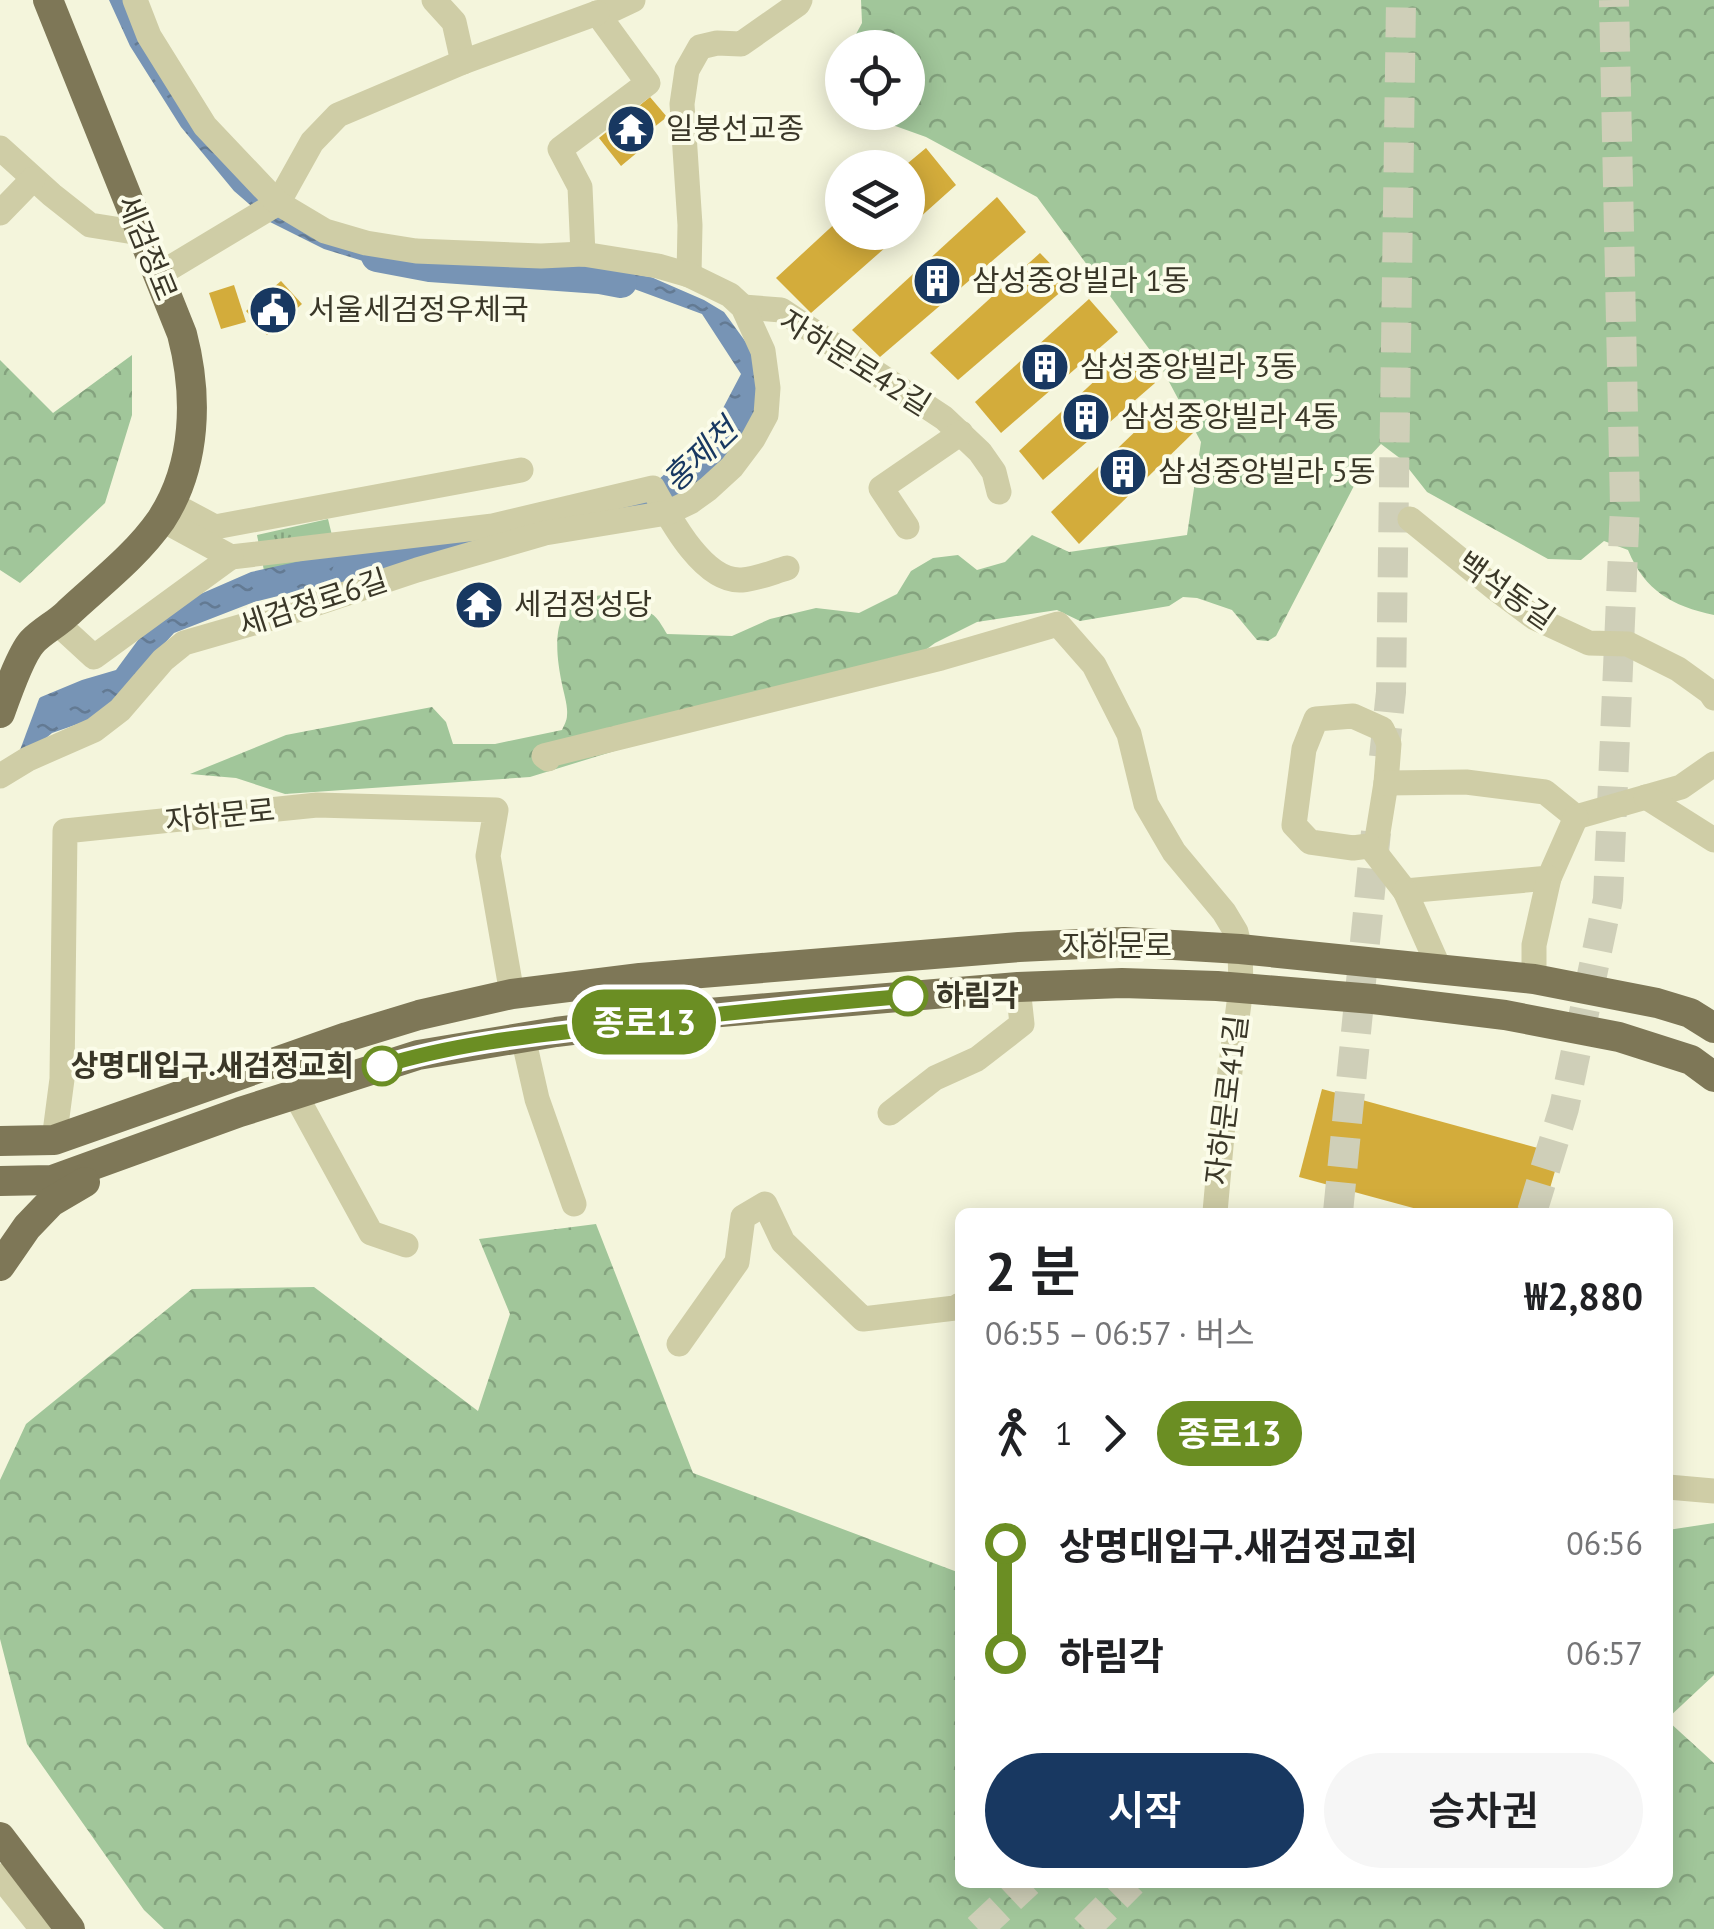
<!DOCTYPE html>
<html lang="ko">
<meta charset="utf-8">
<style>
:root{--surface:#fff;--page:#f6f6f6;--text:#202124;--muted:#757577;--accent:#183861}
body{margin:0;font-family:"PT Sans","Noto Sans KR",sans-serif;background:var(--page);color:var(--text);height:100vh;display:flex;flex-direction:column;font-size:38px;white-space:nowrap}
*{box-sizing:border-box;margin:0}
p{font-size:32px;color:var(--muted)}
.icon{flex:none;width:55px;height:55px;fill:none;stroke:currentColor;stroke-width:2;stroke-linecap:round;stroke-linejoin:round}
.map{position:relative;flex:1;overflow:hidden}
.side{position:absolute;left:955px;top:1208px;width:718px;height:680px;display:flex;flex-direction:column;background:var(--surface);border-radius:15px;box-shadow:0 5px 25px #0003}
.side>*{flex:none}
.badge{padding:0 20px;border-radius:32px;font-size:35px;line-height:65px}
.fabs{position:absolute;left:825px;top:30px;display:grid;gap:20px}
.fabs a{display:grid;place-items:center;width:100px;height:100px;border-radius:50%;background:var(--surface);box-shadow:0 5px 25px #0003;font-size:50px}
.map>.badge{position:absolute;translate:-50% -50%;box-shadow:0 0 0 5px #fff}
.legs{display:flex;align-items:center;gap:15px;height:110px;padding:0 30px;font-size:32px}
.legs p{margin-inline-start:auto}
.summary{display:flex;align-items:center;justify-content:space-between;height:170px;padding:0 30px}
h1{font-size:55px;font-weight:600;line-height:75px}
.primary-button{display:flex;gap:20px;margin-top:auto;padding:20px 30px}
.primary-button a{flex:1;height:115px;border-radius:60px;background:var(--accent);color:#fff;font-size:40px;font-weight:600;line-height:115px;text-align:center}
.primary-button a+a{background:var(--page);color:var(--text)}
ul{padding:0 30px;list-style:none}
li{display:flex;align-items:center;gap:35px;height:110px;font-size:38px}
li i{display:grid;place-items:center;width:15px;height:100%;margin:0 12px;background:currentColor}
li i::after{content:'';width:25px;height:25px;margin:-12px;border:8px solid;border-radius:50%;background:var(--surface)}
li p{margin-inline-start:auto}
li:first-child i{background:linear-gradient(#0000 50%,currentColor 0)}
li:last-child i{background:linear-gradient(currentColor 50%,#0000 0)}
.map>svg:first-child{display:block}
</style>
<div class="map">
<svg width="1714" height="1929" viewBox="0 0 1714 1929">
<defs>
<pattern id="forest-crowns" width="20" height="18" patternUnits="userSpaceOnUse" patternTransform="scale(2.5)"><rect width="20" height="18" fill="#a1c69a"/><path d="M2 6a3 3 0 1 1 6 0M12 15a3 3 0 1 1 6 0" fill="none" stroke="#84a27e"/></pattern>
<pattern id="park-tufts" width="24" height="20" patternUnits="userSpaceOnUse" patternTransform="scale(2.5)"><rect width="24" height="20" fill="#a1c69a"/><path d="M3 7l-1-3M5 7V3M7 7l1-3M15 17l-1-3M17 17v-4M19 17l1-3" fill="none" stroke="#84a27e"/></pattern>
<pattern id="water-ripples" width="26" height="14" patternUnits="userSpaceOnUse" patternTransform="scale(2.5)"><rect width="26" height="14" fill="#7794b5"/><path d="M2 4q2-2 4 0t4 0M15 11q2-2 4 0t4 0" fill="none" stroke="#637a93"/></pattern>
</defs>
<rect width="100%" height="100%" fill="#f4f5dc"/>
<g fill="url(#forest-crowns)">
<path d="M861 0H1714V615C1672 606 1645 591 1628 550L1604 541 1581 560 1548 559 1427 492 1401 459 1381 444 1369 457 1276 636 1268 641 1257 640 1232 610 1197 598 1183 597 1169 606 1080 621 1057 610 977 622 935 643 913 659 530 777 285 794 236 778 190 774 286 735 432 707 446 722 453 744H495L562 730C564 725 567 721 567 715 568 706 564 694 562 684 555 650 549 600 596 596 613 594 619 600 629 612 652 608 656 615 667 634L732 636 770 619 816 608 859 613 897 594 911 571 933 558 958 555 977 570 1005 562 1032 535 1069 552 1187 535 1201 442 1158 361 1037 197 926 137 873 118 867 113 908 112V48L849 47 862 23Z"/>
<path d="M132 355V415L105 503 20 583 0 570V360L53 413Z"/>
<path d="M596 1224 693 1473 960 1573V1882H1668V1721L1714 1763V1929H164L144 1910 27 1744 0 1639V1480L26 1424 192 1289 314 1287 478 1411 510 1314 479 1239Z"/>
<path d="M1714 1523V1675L1668 1718V1530Z"/>
</g>
<path fill="url(#park-tufts)" d="M328 519 339 564 266 581 257 535Z"/>
<path fill="url(#water-ripples)" d="M109 0H124L170 80 314 222 460 248 651 277 704 300 724 312 753 352 763 395 751 425 708 477 665 504 416 543 375 572 254 602 174 633 98 717 52 733 0 777V725L41 697 82 680 116 670 152 621 189 599 251 572 655 483 711 431 741 374 702 314 626 286 558 272 457 262 363 261 324 249 270 222 234 191 181 127 130 46Z"/>
<path fill="#f4f5dc" d="M42 691 20 750 0 764V719Z"/>
<g fill="none" stroke-linecap="round" stroke-linejoin="round">
<g stroke="#7794b5" stroke-width="32">
<path d="M377 256 430 266 600 278 621 282"/>
<path d="M348 573 495 537"/>
</g>
</g>
<g fill="#d3ac3b">
<path d="M650 97 667 117 639 139 645 146 621 166 599 138Z"/>
<path d="M926 148 956 185 908 228V168H902Z"/>
<path d="M997 197 1026 232 880 357 852 330Z"/>
<path d="M842 217V232H903L811 313 776 278Z"/>
<path d="M1040 253 1070 284 958 380 930 353Z"/>
<path d="M281 281 302 304 267 335 246 311Z"/>
<path d="M234 285 246 322 221 329 209 293Z"/>
<path d="M1089 299 1118 332 1001 433 975 402Z"/>
<path d="M1128 350 1155 383 1043 480 1019 451Z"/>
<path d="M1164 404 1194 432 1079 544 1051 512Z"/>
<path d="M1322 1089 1560 1154 1543 1212H1428L1299 1177Z"/>
</g>
<g fill="none" stroke-linecap="round" stroke-linejoin="round">
<g stroke="#cfcfb8" stroke-width="30" stroke-dasharray="30 15" stroke-linecap="butt">
<path d="M1384 757 1391 692 1401 0"/>
<path d="M1338 1212 1376 832"/>
<path d="M1532 1212 1564 1108 1608 899 1625 506 1614 0"/>
<path d="M978 1929 1028 1882"/>
<path d="M1085 1929 1132 1882"/>
</g>
<g stroke="#cfcda6" stroke-width="25">
<path d="M434 0 454 22 463 62"/>
<path d="M0 148 52 195 90 225 140 233"/>
<path d="M0 213 33 179"/>
<path d="M583 254 580 187 560 149 648 83 597 13 614 9 633 0"/>
<path d="M158 275 278 203 312 142 338 115 463 62 597 13"/>
<path d="M689 275 690 225 682 104 687 70 700 47 717 43 741 44 798 4 800 0"/>
<path d="M743 307 781 310 944 418 980 452 994 472 999 492"/>
<path d="M170 503 215 527 521 470"/>
<path d="M1410 519 1496 589 1535 618 1589 643 1628 644 1678 669 1710 692 1714 698"/>
<path d="M907 527 881 488 961 433"/>
<path d="M231 557 493 526 653 488C669 517 703 583 742 580 757 579 773 572 787 568"/>
<path d="M57 623 94 657 231 557 161 519"/>
<path d="M1353 716 1382 729 1389 744 1386 783 1376 845 1353 848 1310 842 1294 825 1304 749 1316 719Z"/>
<path d="M548 759 544 756 941 658 1058 624 1094 665 1129 734 1146 804 1174 852 1224 912 1236 932 1240 949 1241 988 1223 1124 1215 1212"/>
<path d="M0 776 28 759 94 730 120 710 163 660 184 643 285 614 417 570 545 533 667 513 690 502 708 489 732 467 753 439 766 415 768 388 763 351 743 307 730 295 689 275 658 266 583 254 541 256 416 251 366 243 325 231 278 203 205 126 149 36 135 0"/>
<path d="M1386 783 1466 782 1545 792 1576 817 1681 787 1714 764"/>
<path d="M1646 797 1714 840"/>
<path d="M1370 846 1405 891 1549 878 1576 817"/>
<path d="M1405 891 1440 970"/>
<path d="M1534 979V945L1549 878"/>
<path d="M523 1037 537 1099 574 1204"/>
<path d="M295 1094 371 1233 406 1245"/>
<path d="M890 1113 935 1078 977 1059 1022 1024 1018 987"/>
<path d="M54 1140 62 1079 65 831 317 805 496 810 488 856 512 994"/>
<path d="M679 1344 737 1262 743 1217 765 1204 783 1242 863 1319 955 1308 960 1305"/>
<path d="M1668 1487 1714 1491"/>
<path d="M0 1876 42 1929"/>
</g>
<g stroke="#7e7757" stroke-width="30">
<path d="M0 713C6 696 21 654 32 642 42 631 57 624 68 613 99 584 136 556 161 520 197 465 198 395 182 334L48 0"/>
<path d="M0 1141 54 1140 347 1037 419 1015 512 994 640 978 1019 947 1124 942 1240 949 1534 979 1657 1003 1690 1013 1714 1028"/>
<path d="M0 1181 52 1180 240 1112 418 1055 556 1032 709 1013 1018 987 1122 983 1217 986 1373 999 1505 1015 1619 1037 1691 1060 1714 1077"/>
<path d="M0 1266 27 1227 51 1202 85 1182"/>
<path d="M0 1837 70 1929"/>
</g>
</g>
<g fill="none" stroke-linecap="round" stroke-linejoin="round">
<g stroke="#fff" stroke-width="22">
<path id="line-1" d="M382 1066C463 1041 549 1034 632 1024 724 1013 816 1004 908 996"/>
</g>
<use href="#line-1" stroke="#6b8e23" stroke-width="15"/>
</g>
<defs>
<g id="temple-disc" transform="scale(2.5)"><circle r="9.5" fill="#183861" stroke="#fbfce9"/><path d="M0-6L5-2H3V0L6.5 2.5H4V6H1.5V3h-3V6H-4V2.5H-6.5L-3 0V-2H-5Z" fill="#fff"/></g>
<g id="building-disc" transform="scale(2.5)"><circle r="9.5" fill="#183861" stroke="#fbfce9"/><path d="M-4-6H4V6H1V3H-1V6H-4ZM-2.5-4.3h1.7v1.8h-1.7ZM.8-4.3h1.7v1.8H.8ZM-2.5-1h1.7V.8h-1.7ZM.8-1h1.7V.8H.8Z" fill="#fff"/></g>
<g id="civic-disc" transform="scale(2.5)"><circle r="9.5" fill="#183861" stroke="#fbfce9"/><path d="M-.6-6.5H3V-4.5H.6V-3L4-1V1h2V6H-6V1h2V-1L-.6-3ZM-1.2 2.5V6h2.4V2.5Z" fill="#fff"/></g>
</defs>
<g fill-rule="evenodd">
<use href="#temple-disc" x="631" y="129"/>
<use href="#building-disc" x="937" y="281"/>
<use href="#civic-disc" x="273" y="310"/>
<use href="#building-disc" x="1045" y="367"/>
<use href="#building-disc" x="1086" y="417"/>
<use href="#building-disc" x="1123" y="472"/>
<use href="#temple-disc" x="479" y="605"/>
</g>
<g fill="#fff" stroke="#6b8e23" stroke-width="5">
<circle cx="908" cy="996" r="18"/>
<circle cx="382" cy="1066" r="18"/>
</g>
<g text-anchor="middle" stroke-width="8" stroke-linejoin="round" paint-order="stroke">
<g font-size="30" fill="#3a3728" stroke="#fbfce9" text-anchor="start">
<text x="666" y="139">일붕선교종</text>
<text x="972" y="291">삼성중앙빌라 1동</text>
<text x="308" y="320">서울세검정우체국</text>
<text x="1080" y="377">삼성중앙빌라 3동</text>
<text x="1121" y="427">삼성중앙빌라 4동</text>
<text x="1158" y="482">삼성중앙빌라 5동</text>
<text x="514" y="615">세검정성당</text>
</g>
<g font-size="30" fill="#3a3728" stroke="#fbfce9">
<text transform="translate(147 248) rotate(68)" y="10">세검정로</text>
<text transform="translate(855 363) rotate(32)" y="10">자하문로42길</text>
<text transform="translate(1506 591) rotate(35)" y="10">백석동길</text>
<text transform="translate(313 603) rotate(-18)" y="10">세검정로6길</text>
<text transform="translate(220 816) rotate(-6)" y="10">자하문로</text>
<text x="1117" y="956">자하문로</text>
<text transform="translate(1227 1100) rotate(-83)" y="10">자하문로41길</text>
</g>
<g font-size="30" font-weight="bold" fill="#3a3728" stroke="#fbfce9" text-anchor="start">
<text x="936" y="1006">하림각</text>
<text x="354" y="1076" text-anchor="end">상명대입구.새검정교회</text>
</g>
<g font-size="32" font-style="italic" fill="#183861" stroke="#fbfce9">
<text transform="translate(700 455) rotate(-44)" y="11">홍제천</text>
</g>
</g>
</svg>
<div class="fabs">
<a><svg class="icon" aria-label="locate" viewBox="0 0 24 24"><circle cx="12" cy="12" r="6"/><path d="M12 2v4M12 18v4M2 12h4M18 12h4"/></svg></a>
<a><svg class="icon" aria-label="layers" viewBox="0 0 24 24"><path d="M12 4l9 5-9 5-9-5zM3 14l9 5 9-5"/></svg></a>
</div>
<b class="badge" style="left:644px;top:1022px;background:#6b8e23;color:#fff">종로13</b>
<section class="side">
<div class="summary"><div><h1>2 분</h1><p>06:55 – 06:57 · 버스</p></div><b>₩2,880</b></div>
<div class="legs"><svg class="icon" aria-label="walk" viewBox="0 0 24 24"><circle cx="13" cy="4" r="2"/><path d="M13 8l-2 6 4 7M11 14l-3 7M7 12l3-4h3l4 4"/></svg>1<svg class="icon" aria-label="forward" viewBox="0 0 24 24"><path d="M9 5l7 7-7 7"/></svg><b class="badge" style="background:#6b8e23;color:#fff">종로13</b></div>
<ul>
<li><i style="color:#6b8e23"></i><b>상명대입구.새검정교회</b><p>06:56</p></li>
<li><i style="color:#6b8e23"></i><b>하림각</b><p>06:57</p></li>
</ul>
<div class="primary-button"><a>시작</a><a>승차권</a></div>
</section>
</div>
